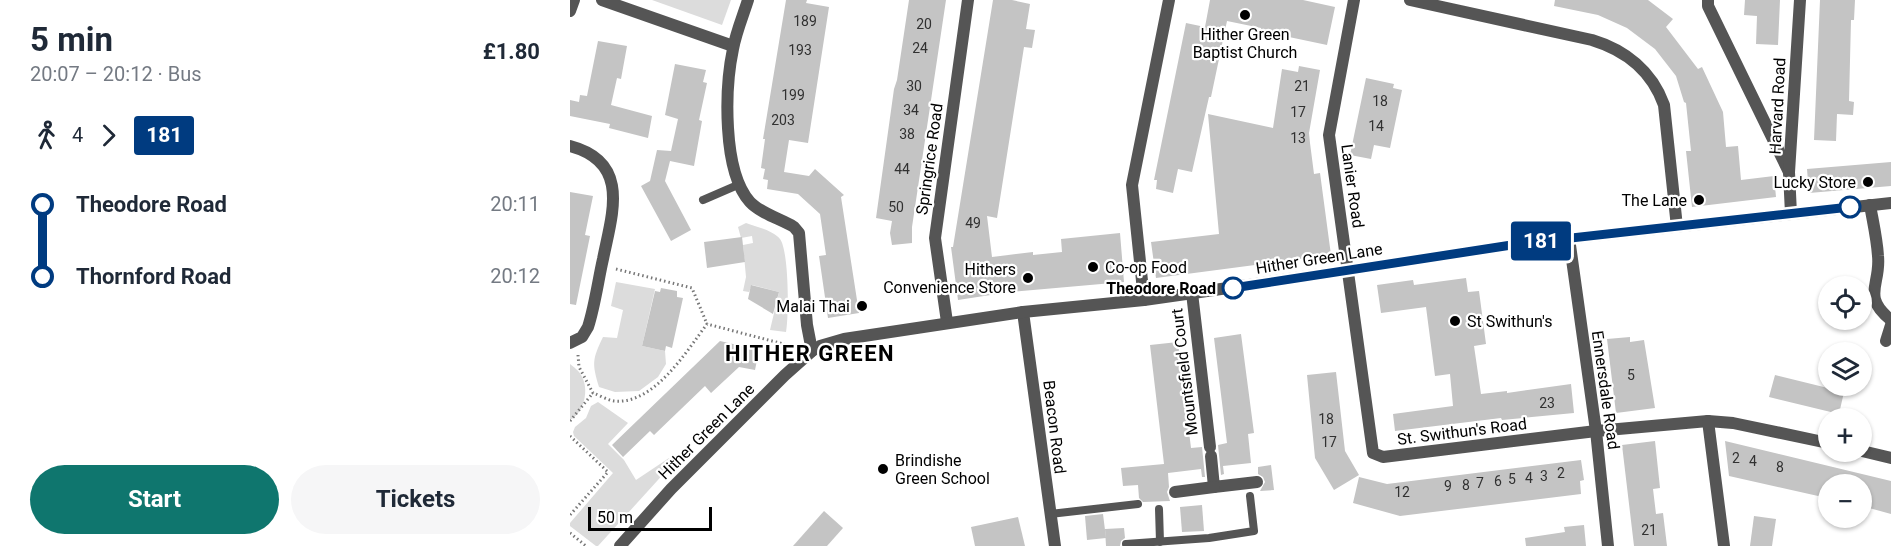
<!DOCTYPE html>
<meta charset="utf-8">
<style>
:root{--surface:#fff;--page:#f6f6f7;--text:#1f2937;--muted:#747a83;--accent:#0f766e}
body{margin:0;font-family:Roboto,sans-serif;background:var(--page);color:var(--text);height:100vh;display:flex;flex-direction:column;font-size:22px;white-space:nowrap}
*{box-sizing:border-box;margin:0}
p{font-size:20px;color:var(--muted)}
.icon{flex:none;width:33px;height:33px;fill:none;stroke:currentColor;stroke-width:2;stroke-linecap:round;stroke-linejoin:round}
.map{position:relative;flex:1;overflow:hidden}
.details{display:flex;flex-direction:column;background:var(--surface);width:570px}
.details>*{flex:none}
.badge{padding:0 12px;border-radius:4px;font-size:21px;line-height:39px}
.tools{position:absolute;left:1248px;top:276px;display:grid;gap:12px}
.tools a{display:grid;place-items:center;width:54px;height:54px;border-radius:50%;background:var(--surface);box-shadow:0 2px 4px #0004;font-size:30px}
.scale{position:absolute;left:18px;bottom:15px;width:124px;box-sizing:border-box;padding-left:6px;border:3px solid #000;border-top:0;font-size:16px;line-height:21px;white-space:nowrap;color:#000;-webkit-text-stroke:4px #fff;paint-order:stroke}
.map>.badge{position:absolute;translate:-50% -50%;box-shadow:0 0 0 3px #fff}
.legs{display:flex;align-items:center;gap:9px;height:66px;padding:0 30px;font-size:20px}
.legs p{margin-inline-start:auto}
.headline{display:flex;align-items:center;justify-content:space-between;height:102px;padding:0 30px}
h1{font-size:33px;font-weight:700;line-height:45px}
.primary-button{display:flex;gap:12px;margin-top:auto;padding:12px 30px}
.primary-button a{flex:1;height:69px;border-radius:36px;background:var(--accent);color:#fff;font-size:24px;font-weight:700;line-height:69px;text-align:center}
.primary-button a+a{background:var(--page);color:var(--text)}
ul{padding:0 30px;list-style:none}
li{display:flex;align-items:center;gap:21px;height:72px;font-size:22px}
li i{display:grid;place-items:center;width:9px;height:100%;margin:0 8px;background:currentColor}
li i::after{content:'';width:15px;height:15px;margin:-8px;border:4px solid;border-radius:50%;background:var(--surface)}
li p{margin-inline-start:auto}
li:first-child i{background:linear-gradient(#0000 50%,currentColor 0)}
li:last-child i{background:linear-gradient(currentColor 50%,#0000 0)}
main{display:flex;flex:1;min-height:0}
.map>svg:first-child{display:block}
</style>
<main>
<section class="details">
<div class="headline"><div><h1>5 min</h1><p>20:07 – 20:12 · Bus</p></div><b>£1.80</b></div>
<div class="legs"><svg class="icon" aria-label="walk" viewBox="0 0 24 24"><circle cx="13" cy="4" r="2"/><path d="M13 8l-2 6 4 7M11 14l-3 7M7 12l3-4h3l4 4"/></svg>4<svg class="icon" aria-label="forward" viewBox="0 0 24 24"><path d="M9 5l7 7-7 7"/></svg><b class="badge" style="background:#003b80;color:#fff">181</b></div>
<ul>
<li><i style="color:#003b80"></i><b>Theodore Road</b><p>20:11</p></li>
<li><i style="color:#003b80"></i><b>Thornford Road</b><p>20:12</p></li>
</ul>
<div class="primary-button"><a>Start</a><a>Tickets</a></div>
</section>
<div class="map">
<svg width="1321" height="546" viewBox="0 0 1321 546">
<rect width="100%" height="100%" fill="#fff"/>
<g fill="#dcdcdc">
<path d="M82 0H161L152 25Z"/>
<path d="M176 223C187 227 202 230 210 239 219 251 219 316 216 332L200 330 209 292 182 285 179 292 173 291 176 277 173 245 183 243 182 236 171 238 168 227Z"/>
<path d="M46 282 85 289 72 346 95 351 96 364 88 377 69 391 45 392 29 387C22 363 22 360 33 337L47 338 53 310 41 306Z"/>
<path d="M0 364C4 367 9 371 11 375 20 389 14 413 0 420Z"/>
<path d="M28 402 58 423 38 444 54 460 66 480 99 458 107 459 28 546H26L0 526V523L43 473 4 436 3 432 5 427 16 418 21 406Z"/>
</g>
<g fill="#c4c4c4">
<path d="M216 0H237L236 3 259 7 238 143 219 140 214 172 239 176 245 169 274 195 271 197 289 313 258 318 249 256 256 255 250 214 228 194 197 189 198 180 193 179 195 169 191 168 195 139H193Z"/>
<path d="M339 0H376L342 227V243L322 245 320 233 322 221 306 218 324 89 327 80Z"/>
<path d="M423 0H442L460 4 456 29 465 30 462 48 454 47 427 218 417 216 422 257 463 252V255L492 252 491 239 550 233 554 282 440 292 388 300 381 247H383Z"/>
<path d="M640 0H733L765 7 757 45 691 31V28L657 21 641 97H639L622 172 608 169 603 193 586 189 587 180H584L616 23 635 27Z"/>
<path d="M985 0H1078L1103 19 1096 27 1128 69 1132 67 1153 112 1156 147 1168 146 1171 180 1204 176 1206 197 1122 207 1116 151H1121L1116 103 1114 102 1106 76 1085 49 1057 28 1028 15 984 6Z"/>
<path d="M1175 0H1210L1208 45 1186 44 1187 16 1174 15Z"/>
<path d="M1250 0H1285L1284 20H1281L1279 101 1284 102 1283 115 1267 114 1266 141 1244 140Z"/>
<path d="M28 41 57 46 51 79 47 78 41 105 82 116 78 138 39 128 40 124 0 116V100L9 102 10 95 17 96Z"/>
<path d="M105 64 136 70 133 82 137 83 129 120 132 121 124 166 100 161 95 181 121 230 101 241 71 186 80 181 87 150 101 151 108 119 95 115Z"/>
<path d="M729 66 750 70 739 133 740 143 744 174 750 173 761 255 586 278 581 242 649 234 638 114 703 128 712 69 728 72Z"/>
<path d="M796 78 824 84 823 88 832 90 820 148 804 145 801 159 780 155Z"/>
<path d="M1321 162V186L1239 193 1237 169Z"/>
<path d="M0 192 23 196 15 235 20 236 6 305 0 304Z"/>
<path d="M172 237 175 262 137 268 134 242Z"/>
<path d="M896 278 898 292 909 291 916 344 904 346 911 394 937 391V393L1001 384 1004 413 932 420 931 418 825 431 823 414 883 406 880 374 865 376 856 307 811 313 807 285 843 280 844 285Z"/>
<path d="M181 285 209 292 203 314 178 299Z"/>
<path d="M91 288 107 291V297L113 298 102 348 96 346 95 351 72 346 85 291 90 292Z"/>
<path d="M671 334 684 433 678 434 681 463 653 466 654 474 651 475 648 445 657 443 644 338Z"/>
<path d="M1060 337V342L1074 340 1085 408 1046 413 1037 339Z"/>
<path d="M150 341 189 350 185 370 169 367 141 393 135 386 84 435 80 431 53 457 42 445Z"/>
<path d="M608 342 621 448 632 447 635 477H632L631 469 598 473 599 487 597 492 600 501 573 502 569 498 568 485 553 486 551 468 594 464 580 345Z"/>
<path d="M766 372 775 451 789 475 764 490 745 458 737 375Z"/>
<path d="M1205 375 1274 392 1269 414 1199 397Z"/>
<path d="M1085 441 1090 488 1083 489 1086 514 1093 513 1097 546H1064L1052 445Z"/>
<path d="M1155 441 1321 481V514L1292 506V484H1258L1257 498 1159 476Z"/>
<path d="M1011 460 1014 480 1010 481 1011 494 830 516 783 503 789 477 817 484Z"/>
<path d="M701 465 704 490 690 491 695 482 693 477 688 474V467Z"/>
<path d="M632 505 634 531 612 532 610 507Z"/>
<path d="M254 511 273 528 257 546H223Z"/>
<path d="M533 514 536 538 517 540 515 516Z"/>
<path d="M1184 516 1206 519 1202 546H1180Z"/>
<path d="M448 517 455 546H405L401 527Z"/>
<path d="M1014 525 1016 546H956L955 538 995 532 994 527Z"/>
<path d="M554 528 555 538 551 541 550 546H536L535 529Z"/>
</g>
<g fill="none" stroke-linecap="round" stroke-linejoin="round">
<g stroke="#777" stroke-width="3" stroke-dasharray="1.5 3" stroke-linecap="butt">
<path d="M46 269 122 288 137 324"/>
<path d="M8 355 9 367 23 393C29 395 37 400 44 401 84 405 116 352 137 324L225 347"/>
<path d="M0 421 23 393"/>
<path d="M0 436 38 472 0 515"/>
<path d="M0 533 16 546"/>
</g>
<g stroke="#555" stroke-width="8">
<path d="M133 200 170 184"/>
<path d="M589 509 590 542"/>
<path d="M480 514 568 504"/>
<path d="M556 544 639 538 684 531 680 496"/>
</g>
<g stroke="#555" stroke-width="12">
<path d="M32 0 163 46"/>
<path d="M178 0C173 16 166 32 163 49 155 87 152 171 180 202 190 213 211 219 224 227L229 233 237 325 242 351"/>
<path d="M784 0 759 135 803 453 813 457 1026 431 1138 421 1163 423 1258 443"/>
<path d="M840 0 1022 40C1055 50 1082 71 1094 105L1107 227"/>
<path d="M1138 0V6L1219 172"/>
<path d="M0 11 4 0"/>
<path d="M0 146C61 162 42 214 33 259 28 281 25 305 18 327L12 337 0 343"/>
<path d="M1300 205C1303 222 1307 239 1308 256 1311 285 1291 296 1321 320"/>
<path d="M1221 214 1219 172 1230 0"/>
<path d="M999 238 1026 431 1038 546"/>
<path d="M622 293 640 447"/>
<path d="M574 300 562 185 599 0"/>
<path d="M453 312 485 546"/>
<path d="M377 322 365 238 398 0"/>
<path d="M1316 341 1321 325"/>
<path d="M1138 421 1154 546"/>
<path d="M1292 451 1321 458"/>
<path d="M641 456 644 487 687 482"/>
<path d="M605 492 644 487"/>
</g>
<path stroke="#555" stroke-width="12" d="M50 546 101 489 215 375 242 351 250 346 274 339 453 312 574 300 693 283 948 244 1321 203"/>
</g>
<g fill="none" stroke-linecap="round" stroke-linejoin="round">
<g stroke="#fff" stroke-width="14">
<path id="line-1" d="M663 288 948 244 1280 207"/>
</g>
<use href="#line-1" stroke="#003b80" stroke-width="9"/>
</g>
<g fill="#000" stroke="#fff" stroke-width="2">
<circle cx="675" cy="15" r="6"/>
<circle cx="1298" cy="182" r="6"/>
<circle cx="1129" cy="200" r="6"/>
<circle cx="523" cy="267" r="6"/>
<circle cx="458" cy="278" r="6"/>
<circle cx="292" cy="306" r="6"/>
<circle cx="885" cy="321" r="6"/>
<circle cx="313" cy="469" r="6"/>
</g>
<g fill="#fff" stroke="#003b80" stroke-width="3">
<circle cx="1280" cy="207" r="10"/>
<circle cx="663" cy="288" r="10"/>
</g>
<g text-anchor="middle" stroke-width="4.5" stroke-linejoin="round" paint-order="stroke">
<g font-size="14" fill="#313131">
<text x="235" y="26">189</text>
<text x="354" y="29">20</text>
<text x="350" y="53">24</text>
<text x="230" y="55">193</text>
<text x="344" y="91">30</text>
<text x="732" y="91">21</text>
<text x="223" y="100">199</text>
<text x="810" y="106">18</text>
<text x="341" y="115">34</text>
<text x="728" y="117">17</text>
<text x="213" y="125">203</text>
<text x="806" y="131">14</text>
<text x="337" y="139">38</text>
<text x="728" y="143">13</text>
<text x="332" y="174">44</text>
<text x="326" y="212">50</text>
<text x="403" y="228">49</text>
<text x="1061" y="380">5</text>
<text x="977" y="408">23</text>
<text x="756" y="424">18</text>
<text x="759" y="447">17</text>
<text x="1166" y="463">2</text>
<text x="1183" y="466">4</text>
<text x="1210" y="472">8</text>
<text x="991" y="478">2</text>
<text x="974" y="481">3</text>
<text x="959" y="483">4</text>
<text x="942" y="484">5</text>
<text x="928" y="486">6</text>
<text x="910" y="488">7</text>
<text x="896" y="490">8</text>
<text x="878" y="491">9</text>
<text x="832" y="497">12</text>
<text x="1079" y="535">21</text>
</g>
<g font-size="16" fill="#000" stroke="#fff" text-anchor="end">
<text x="675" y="40" text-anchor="middle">Hither Green<tspan x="675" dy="18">Baptist Church</tspan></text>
<text x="1286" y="188">Lucky Store</text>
<text x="1117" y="206">The Lane</text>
<text x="535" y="273" text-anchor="start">Co-op Food</text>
<text x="446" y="275">Hithers<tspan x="446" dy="18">Convenience Store</tspan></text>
<text x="280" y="312">Malai Thai</text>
<text x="897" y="327" text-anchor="start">St Swithun's</text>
<text x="325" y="466" text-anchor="start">Brindishe<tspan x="325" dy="18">Green School</tspan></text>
</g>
<g font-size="16" fill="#000" stroke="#fff">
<text transform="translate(1207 106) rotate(-87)" y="6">Harvard Road</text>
<text transform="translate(359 159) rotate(-82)" y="6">Springrice Road</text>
<text transform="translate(783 186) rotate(82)" y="6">Lanier Road</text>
<text transform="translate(749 258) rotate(-9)" y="6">Hither Green Lane</text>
<text transform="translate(614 372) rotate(-97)" y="6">Mountsfield Court</text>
<text transform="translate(1036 390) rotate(82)" y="6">Ennersdale Road</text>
<text transform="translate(485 427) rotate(83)" y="6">Beacon Road</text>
<text transform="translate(136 431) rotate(-45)" y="6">Hither Green Lane</text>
<text transform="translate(892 431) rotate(-7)" y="6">St. Swithun's Road</text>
</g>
<g font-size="16" font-weight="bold" fill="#000" stroke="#fff" text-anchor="end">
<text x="646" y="294">Theodore Road</text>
</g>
<g font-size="22" font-weight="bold" letter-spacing="1.5" fill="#000" stroke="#fff">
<text x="240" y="361">HITHER GREEN</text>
</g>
</g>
</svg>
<div class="tools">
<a><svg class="icon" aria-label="locate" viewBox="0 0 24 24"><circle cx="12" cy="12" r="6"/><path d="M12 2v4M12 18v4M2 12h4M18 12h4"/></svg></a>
<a><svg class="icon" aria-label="layers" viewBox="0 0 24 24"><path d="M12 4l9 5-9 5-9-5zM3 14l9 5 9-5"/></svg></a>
<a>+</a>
<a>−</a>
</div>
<div class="scale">50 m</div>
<b class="badge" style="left:971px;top:241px;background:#003b80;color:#fff">181</b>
</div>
</main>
